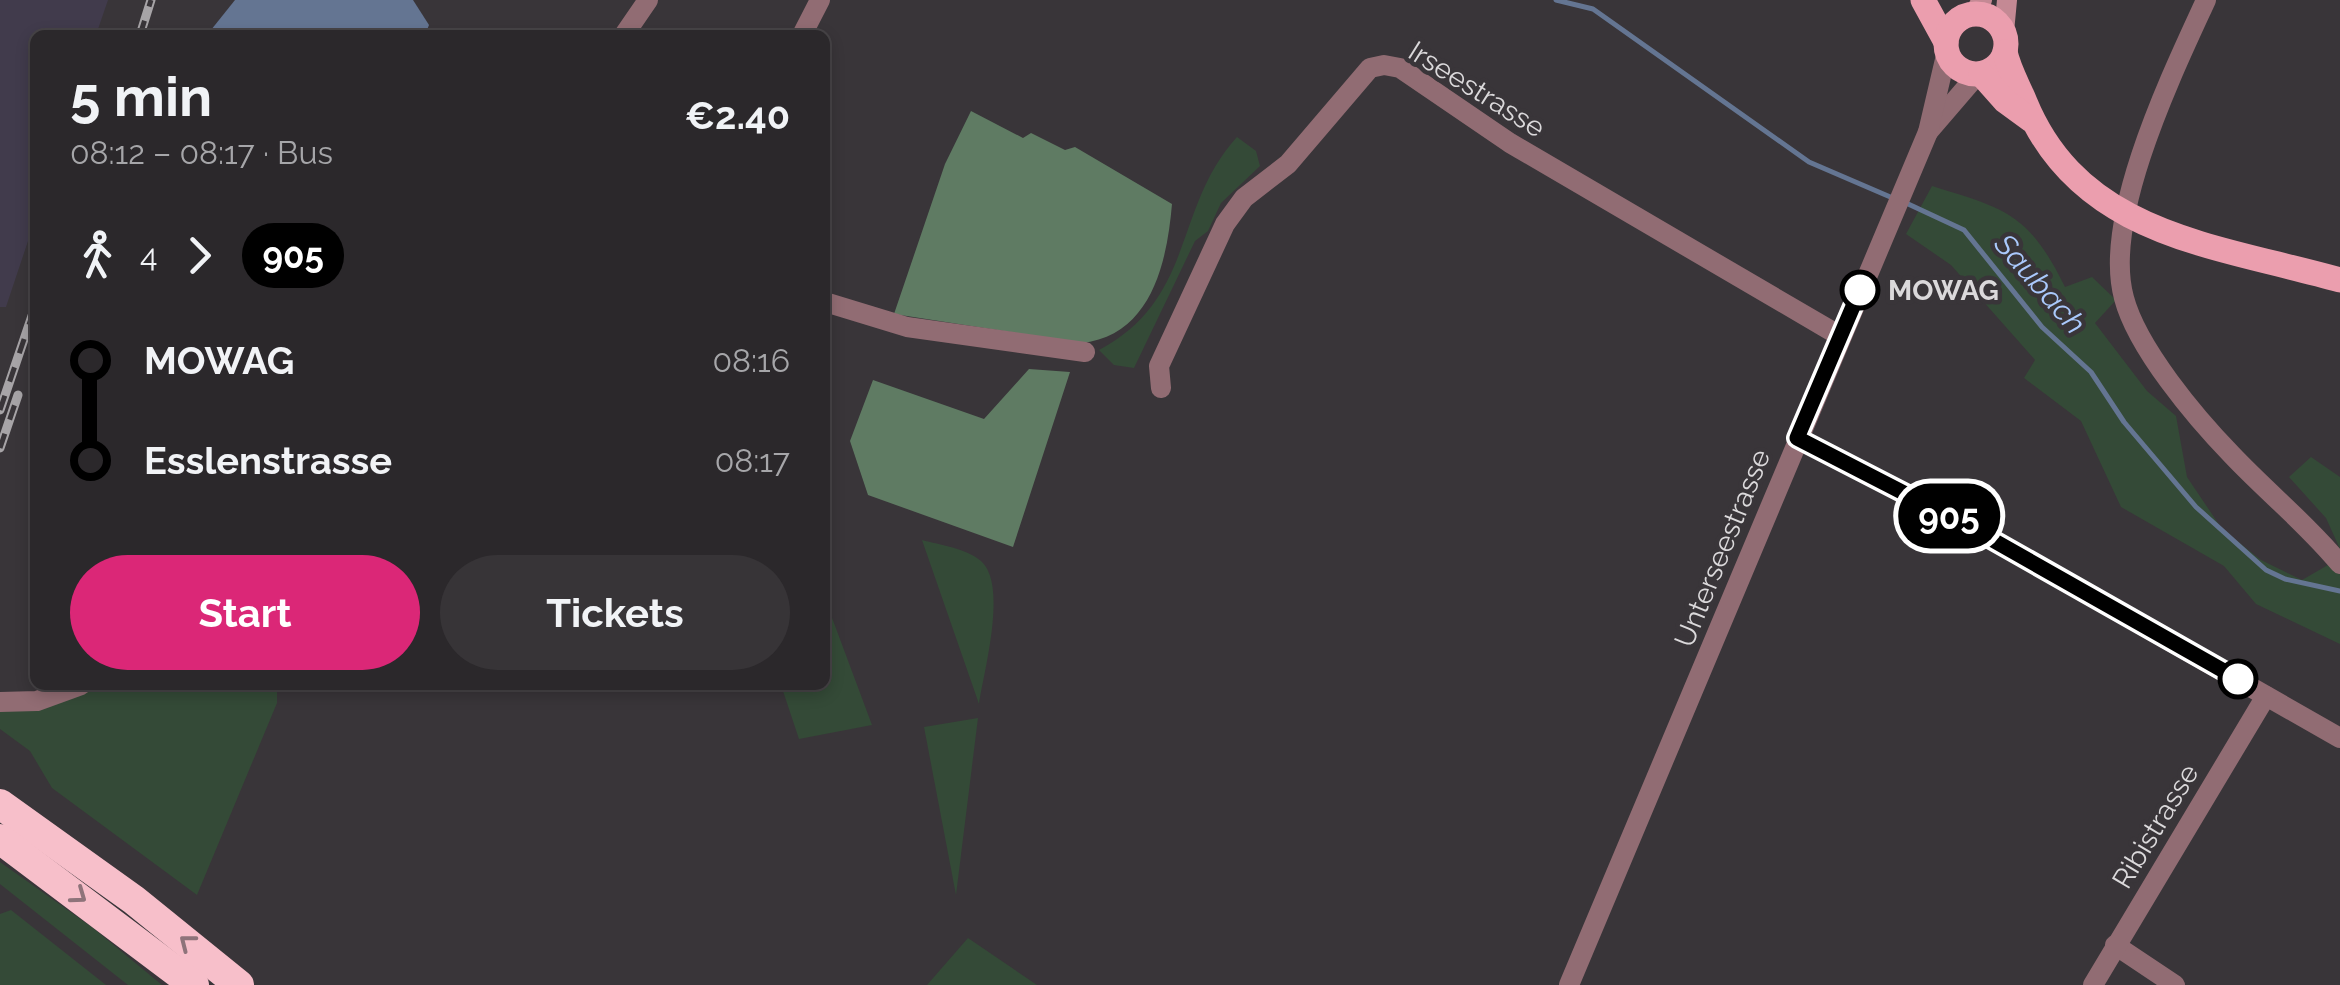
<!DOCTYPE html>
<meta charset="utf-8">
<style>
:root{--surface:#2b282b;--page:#373437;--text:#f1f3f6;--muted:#a6a6a9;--line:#474447;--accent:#db2777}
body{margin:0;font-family:Raleway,sans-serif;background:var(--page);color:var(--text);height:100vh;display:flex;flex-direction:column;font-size:38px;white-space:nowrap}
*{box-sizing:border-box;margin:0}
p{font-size:32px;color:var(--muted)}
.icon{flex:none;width:55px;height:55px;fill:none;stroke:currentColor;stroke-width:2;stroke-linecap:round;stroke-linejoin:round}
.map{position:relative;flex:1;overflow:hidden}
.drawer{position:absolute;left:30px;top:30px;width:800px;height:660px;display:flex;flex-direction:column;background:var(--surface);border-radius:15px;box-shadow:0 5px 15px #0003,0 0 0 2px var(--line)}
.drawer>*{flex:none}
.badge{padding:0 20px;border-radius:32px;font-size:35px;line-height:65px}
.map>.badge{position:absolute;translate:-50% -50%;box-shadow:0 0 0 5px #fff}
.legs{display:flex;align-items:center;gap:15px;height:110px;padding:0 40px;font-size:32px}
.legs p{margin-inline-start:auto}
.overview{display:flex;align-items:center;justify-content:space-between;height:170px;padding:0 40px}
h1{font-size:55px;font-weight:700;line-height:75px}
.primary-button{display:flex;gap:20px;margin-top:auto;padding:20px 40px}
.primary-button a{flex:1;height:115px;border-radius:60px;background:var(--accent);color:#fff;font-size:40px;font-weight:700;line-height:115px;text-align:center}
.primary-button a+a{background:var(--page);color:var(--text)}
ul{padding:0 40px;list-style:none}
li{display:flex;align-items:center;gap:35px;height:100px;font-size:38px}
li i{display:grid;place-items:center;width:15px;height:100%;margin:0 12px;background:currentColor}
li i::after{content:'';width:25px;height:25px;margin:-12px;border:8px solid;border-radius:50%;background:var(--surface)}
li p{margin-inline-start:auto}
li:first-child i{background:linear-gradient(#0000 50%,currentColor 0)}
li:last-child i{background:linear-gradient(currentColor 50%,#0000 0)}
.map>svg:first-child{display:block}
</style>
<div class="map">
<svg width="2340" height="985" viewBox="0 0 2340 985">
<rect width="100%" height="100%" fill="#393539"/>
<path fill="#413b4c" d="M0 0H108L96 35H35V220L6 307H0Z"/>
<g fill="#344a37">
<path d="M1237 137 1256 151 1260 166 1221 203 1208 231 1195 241 1134 368 1114 365 1099 350C1196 299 1173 207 1237 137Z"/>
<path d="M1932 186C2007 209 2029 214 2065 287L2092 277 2116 300 2095 323 2147 391 2176 416 2187 477 2222 529 2261 560 2302 580 2340 558V644L2256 604 2224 566 2121 507 2081 421 2024 378 2035 360 1951 265 1906 234Z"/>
<path d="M2311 457 2340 477V549L2326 518 2289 477Z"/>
<path d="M922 540C940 545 966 548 981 561 1008 585 984 671 979 704Z"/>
<path d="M825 599 872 725 799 739 781 685H825Z"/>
<path d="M106 685H277V703L197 895 52 788 30 751 0 729V711L41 709Z"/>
<path d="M978 718 956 895 924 727Z"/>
<path d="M0 862 93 928 162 985H128L0 884Z"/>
<path d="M11 910 106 985H0V914Z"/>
<path d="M968 938 1037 985H927Z"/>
</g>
<g fill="#5f7b63">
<path d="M971 111 1023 138 1031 133 1065 150 1075 147 1172 204C1167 263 1151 336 1081 343L894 314 945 164Z"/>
<path d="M1029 369 1070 372 1013 547 868 495 850 441 873 380 984 419Z"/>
</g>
<path fill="#647592" d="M235 0H413L429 25 425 35H207Z"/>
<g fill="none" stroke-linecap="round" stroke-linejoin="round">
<g stroke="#647592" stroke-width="5">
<path d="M1556 0 1593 9 1809 162 1895 199"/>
<path d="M1906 203 1964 230 2042 327 2091 372 2124 422 2196 507 2266 570 2285 579 2340 591"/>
</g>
<g stroke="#916c73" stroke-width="20">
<path d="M2206 0C2172 74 2102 218 2124 298 2137 348 2196 418 2232 455 2268 493 2307 524 2340 564"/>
<path d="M624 35 648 0"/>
<path d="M802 35 820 0"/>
<path d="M825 302 907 327 1085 352"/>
<path d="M1161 388 1159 366 1225 224 1244 198 1288 164 1370 68 1384 65 1400 68 1510 143 1840 336"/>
<path d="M1797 438 1968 526 2340 738"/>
<path d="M0 702 37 701 81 685"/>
<path d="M2115 945 2175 985"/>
<path d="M2093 985 2266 696"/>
</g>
<g stroke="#916c73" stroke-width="20">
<path d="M1928 132 1977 75"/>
<path d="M1569 985 1928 132 1947 51"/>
</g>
<g stroke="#c48994" stroke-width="20">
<path d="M1974 14 1982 0"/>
<path d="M2004 32 2007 0"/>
</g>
<g stroke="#eb9eae" stroke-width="25">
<path d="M1923 0 1946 42"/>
<circle cx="1976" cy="44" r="30"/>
<path d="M2005 52C2009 70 2018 85 2025 102 2080 236 2216 245 2340 280"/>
<path d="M1981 74 2005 101 2031 120"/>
</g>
<g stroke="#f7bfca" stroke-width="30">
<path d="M0 804 134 900 239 985"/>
<path d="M0 839 194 985"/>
</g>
<g stroke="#a7a4a7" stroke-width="9">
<g id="rail">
<path d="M140 35 151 0"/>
<path d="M0 410 35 307"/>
<path d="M0 448 18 395"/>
</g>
</g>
<use href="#rail" stroke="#393539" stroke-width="5" stroke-dasharray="15" stroke-linecap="butt"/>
</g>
<defs><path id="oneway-chevron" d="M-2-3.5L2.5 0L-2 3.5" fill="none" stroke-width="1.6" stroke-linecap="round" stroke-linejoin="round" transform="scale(2.5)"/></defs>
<g stroke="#8e737a">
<use href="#oneway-chevron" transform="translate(79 896) rotate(36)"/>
<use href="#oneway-chevron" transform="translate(187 942) rotate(-142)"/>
</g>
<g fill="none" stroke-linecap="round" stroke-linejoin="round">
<g stroke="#fff" stroke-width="22">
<path id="line-1" d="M1860 290 1797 438 1968 526 2238 679"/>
</g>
<use href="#line-1" stroke="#000" stroke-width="15"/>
</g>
<g fill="#fff" stroke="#000" stroke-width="5">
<circle cx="1860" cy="290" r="18"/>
<circle cx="2238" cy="679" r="18"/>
</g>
<g text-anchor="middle" stroke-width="9" stroke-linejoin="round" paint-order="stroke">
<g font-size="28" fill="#dbd9db" stroke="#393539">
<text transform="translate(1477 89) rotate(32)" y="10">Irseestrasse</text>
<text transform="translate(1722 548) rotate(-68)" y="10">Unterseestrasse</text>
<text transform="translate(2155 826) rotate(-59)" y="10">Ribistrasse</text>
</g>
<g font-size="28" font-weight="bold" fill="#dbd9db" stroke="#393539" text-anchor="start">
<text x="1888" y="300">MOWAG</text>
</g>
<g font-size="30" font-style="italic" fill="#aac9fc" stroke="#393539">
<text transform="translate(2040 284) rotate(49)" y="10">Saubach</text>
</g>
</g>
</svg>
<b class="badge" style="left:1949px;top:516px;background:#000;color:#fff">905</b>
<section class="drawer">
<div class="overview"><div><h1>5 min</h1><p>08:12 – 08:17 · Bus</p></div><b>€2.40</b></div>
<div class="legs"><svg class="icon" aria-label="walk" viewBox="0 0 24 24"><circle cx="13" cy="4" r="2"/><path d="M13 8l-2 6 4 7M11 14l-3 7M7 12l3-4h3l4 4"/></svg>4<svg class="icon" aria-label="forward" viewBox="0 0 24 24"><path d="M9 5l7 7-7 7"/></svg><b class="badge" style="background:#000;color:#fff">905</b></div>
<ul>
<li><i style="color:#000"></i><b>MOWAG</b><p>08:16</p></li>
<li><i style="color:#000"></i><b>Esslenstrasse</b><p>08:17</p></li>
</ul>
<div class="primary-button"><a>Start</a><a>Tickets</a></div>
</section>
</div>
